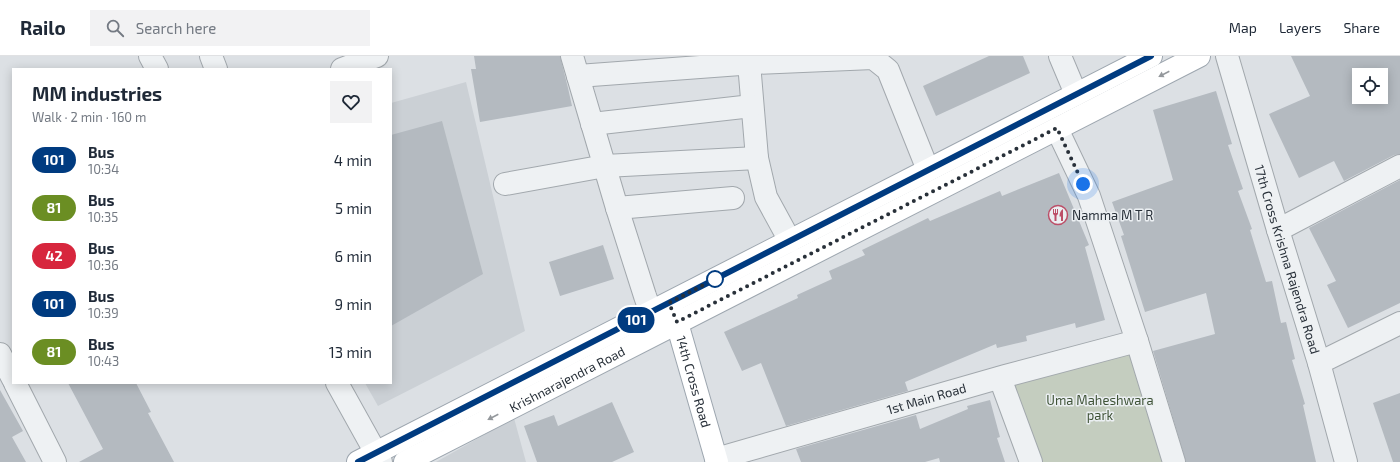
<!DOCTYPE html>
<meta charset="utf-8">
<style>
:root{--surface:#fff;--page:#f2f2f3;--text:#1f2937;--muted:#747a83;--line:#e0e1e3}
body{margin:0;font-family:"Exo 2",sans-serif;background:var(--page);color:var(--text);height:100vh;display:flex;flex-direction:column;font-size:15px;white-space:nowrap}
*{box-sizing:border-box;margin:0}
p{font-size:13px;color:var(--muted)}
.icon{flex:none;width:22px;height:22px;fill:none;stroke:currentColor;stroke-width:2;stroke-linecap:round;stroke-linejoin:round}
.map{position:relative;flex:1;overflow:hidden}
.side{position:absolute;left:12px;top:12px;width:380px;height:316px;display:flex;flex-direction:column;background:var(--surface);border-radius:0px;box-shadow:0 2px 10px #0003}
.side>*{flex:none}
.badge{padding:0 8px;border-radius:13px;font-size:14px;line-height:26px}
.buttons{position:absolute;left:1352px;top:12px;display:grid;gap:8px}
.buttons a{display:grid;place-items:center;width:36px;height:36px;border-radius:0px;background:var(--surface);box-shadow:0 2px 10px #0003;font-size:20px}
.you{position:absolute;width:20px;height:20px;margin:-10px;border:3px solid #fff;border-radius:50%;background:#1a73e8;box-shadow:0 0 0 6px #1a73e833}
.map>.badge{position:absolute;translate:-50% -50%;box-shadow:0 0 0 2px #fff}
.round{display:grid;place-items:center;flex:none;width:42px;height:42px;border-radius:0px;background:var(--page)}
.summary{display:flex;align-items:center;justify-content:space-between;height:68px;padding:0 20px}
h1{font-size:19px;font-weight:700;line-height:30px}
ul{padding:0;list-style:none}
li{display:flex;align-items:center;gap:12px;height:48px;padding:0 20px}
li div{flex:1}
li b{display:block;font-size:15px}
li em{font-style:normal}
li .badge{min-width:44px;font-weight:700;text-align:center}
header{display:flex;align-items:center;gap:24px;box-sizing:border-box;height:56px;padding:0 20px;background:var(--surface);border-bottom:1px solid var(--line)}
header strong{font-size:19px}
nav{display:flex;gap:22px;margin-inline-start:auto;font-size:14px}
.search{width:280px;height:36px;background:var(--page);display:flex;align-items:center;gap:10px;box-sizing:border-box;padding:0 14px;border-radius:0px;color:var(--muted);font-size:15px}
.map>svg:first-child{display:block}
</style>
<header>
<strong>Railo</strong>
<div class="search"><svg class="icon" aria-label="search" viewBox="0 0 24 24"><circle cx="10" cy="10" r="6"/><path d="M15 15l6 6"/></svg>Search here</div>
<nav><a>Map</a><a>Layers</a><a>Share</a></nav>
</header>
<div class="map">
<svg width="1400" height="406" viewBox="0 0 1400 406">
<rect width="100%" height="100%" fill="#dce0e4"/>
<g fill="#cbd0d5">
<path d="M466 26 525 275 378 350 365 327H391V47Z"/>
<path d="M514 362 526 406H436Z"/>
</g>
<path fill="#c4cdbf" d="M1137 285 1174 406H1033L1005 319Z"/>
<g fill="#b4bac0" fill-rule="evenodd">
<path d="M474 0H560L568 32 572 50 480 66 471 13H476Z"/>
<path d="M989 0H1023L1030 17 936 60 923 30Z"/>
<path d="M1291 0H1400V98L1394 99 1344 125 1334 105 1299 122 1269 58 1310 40ZM1359 19H1381V41H1359Z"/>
<path d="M1216 35 1232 88 1228 89 1243 133 1238 135 1252 173 1250 174 1266 226 1272 225 1281 267 1286 266 1295 303 1292 304 1305 348 1303 349 1316 406H1186L1153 295 1215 278 1206 237 1145 256 1121 180 1124 179 1112 146 1173 124 1153 54Z"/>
<path d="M442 65 483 218 391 270V79Z"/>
<path d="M1059 117 1089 189 1085 191 1105 264 1076 272 1075 267 1026 280 1027 285 997 292 996 288 905 326 908 335 786 370 761 307 742 315 724 276 798 242 797 239 832 223 829 215 865 199 862 194 928 162 930 165 1000 135 1002 140Z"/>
<path d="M1400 124V247L1348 272 1327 229 1336 225 1309 172Z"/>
<path d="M603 189 614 223 560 240 549 206Z"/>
<path d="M68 327H136L151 356 148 357 174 406H79L103 393Z"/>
<path d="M0 334 23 375 12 381 26 406H0Z"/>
<path d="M1400 337V406H1393L1373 347Z"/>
<path d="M990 344 1000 381 997 382 1005 406H940L939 402 925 406H801L796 393 916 359 920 373 968 353 967 350Z"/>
<path d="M612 346 634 396 612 406H537L524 370 554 359 558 370Z"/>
</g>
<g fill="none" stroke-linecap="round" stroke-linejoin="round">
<g stroke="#a2a8ad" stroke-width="24">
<g id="minor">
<path d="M150 0 157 13"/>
<path d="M211 0 216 13"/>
<path d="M572 0 617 152 645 240 657 274"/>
<path d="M1060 0 1076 38"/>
<path id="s1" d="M1227 0 1278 174 1319 307 1346 406"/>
<path d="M749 7 757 102 766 141 790 185"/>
<path d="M342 13 377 0"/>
<path d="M578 20 754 7 873 2 888 14 928 114"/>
<path d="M592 68 752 50"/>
<path d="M1057 73 1089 140 1137 285 1174 406"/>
<path d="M505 128 605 110 757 102"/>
<path d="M617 152 733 142"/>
<path d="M1278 174 1400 110"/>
<path d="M0 298 13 323"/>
<path d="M1319 307 1400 267"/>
<path d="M1000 322 1031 406"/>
<path d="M15 327 55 406"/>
<path d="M337 327 381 406"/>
<path id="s2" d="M716 403 1005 320 1137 285"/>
</g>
</g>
<g stroke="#9da6af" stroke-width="24">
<g id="major">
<path id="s3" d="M672 254 677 267 717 406"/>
<path d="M358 406 1151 0"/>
<path id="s4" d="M405 406 1199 0"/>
</g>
</g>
<use href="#minor" stroke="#eef1f3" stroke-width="22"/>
<use href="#major" stroke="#fff" stroke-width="22"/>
</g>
<defs><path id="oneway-solid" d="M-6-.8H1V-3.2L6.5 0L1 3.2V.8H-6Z"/></defs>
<g fill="#94989c">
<use href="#oneway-solid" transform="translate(1164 18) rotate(153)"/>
<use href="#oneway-solid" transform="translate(493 361) rotate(153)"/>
</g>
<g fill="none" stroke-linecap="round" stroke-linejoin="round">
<g stroke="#fff" stroke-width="9">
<path id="line" d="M358 406 1151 0"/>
</g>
<use href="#line" stroke="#003b80" stroke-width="6"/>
<path stroke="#283039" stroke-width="4" stroke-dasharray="0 7.2" d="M715 223 669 247 677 266 1057 72 1083 128"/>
</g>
<defs>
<g id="restaurant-ring" transform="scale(1)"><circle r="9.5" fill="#ebeff2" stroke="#bc4f68" stroke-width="1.5"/><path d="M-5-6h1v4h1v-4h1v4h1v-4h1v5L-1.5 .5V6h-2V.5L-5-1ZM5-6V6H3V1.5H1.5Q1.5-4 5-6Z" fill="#bc4f68"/></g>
</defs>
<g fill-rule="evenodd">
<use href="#restaurant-ring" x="1058" y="159"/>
</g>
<circle fill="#fff" stroke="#003b80" stroke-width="2" cx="715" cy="223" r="8"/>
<g text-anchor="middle" stroke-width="3" stroke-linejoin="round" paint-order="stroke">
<g font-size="13" fill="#283039" stroke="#ebeff2" text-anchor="start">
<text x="1072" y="164">Namma M T R</text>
</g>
<g font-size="13" fill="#283039" stroke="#ebeff2">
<text dy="5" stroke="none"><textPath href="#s1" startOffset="212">17th Cross Krishna Rajendra Road</textPath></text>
<text dy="5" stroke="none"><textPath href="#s4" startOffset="182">Krishnarajendra Road</textPath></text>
<text dy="5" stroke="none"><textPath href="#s3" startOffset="75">14th Cross Road</textPath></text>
<text dy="5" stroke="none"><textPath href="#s2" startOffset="219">1st Main Road</textPath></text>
</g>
<g font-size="13" fill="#3f5337" stroke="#ebeff2">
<text x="1100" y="349">Uma Maheshwara<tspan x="1100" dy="15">park</tspan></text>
</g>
</g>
</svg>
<div class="buttons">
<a><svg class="icon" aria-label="locate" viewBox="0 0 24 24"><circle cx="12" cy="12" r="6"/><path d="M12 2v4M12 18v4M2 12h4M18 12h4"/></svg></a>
</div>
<div class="you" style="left:1083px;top:128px"></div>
<b class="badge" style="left:636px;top:264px;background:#003b80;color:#fff">101</b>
<section class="side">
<div class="summary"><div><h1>MM industries</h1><p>Walk · 2 min · 160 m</p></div><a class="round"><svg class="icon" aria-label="heart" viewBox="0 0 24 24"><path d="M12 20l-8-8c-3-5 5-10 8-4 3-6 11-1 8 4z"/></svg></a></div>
<ul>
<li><span class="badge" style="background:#003b80;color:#fff">101</span><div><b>Bus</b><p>10:34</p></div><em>4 min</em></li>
<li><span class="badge" style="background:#6b8e23;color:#fff">81</span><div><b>Bus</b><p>10:35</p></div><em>5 min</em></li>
<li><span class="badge" style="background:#d7263d;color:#fff">42</span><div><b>Bus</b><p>10:36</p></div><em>6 min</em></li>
<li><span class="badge" style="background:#003b80;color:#fff">101</span><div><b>Bus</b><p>10:39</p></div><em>9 min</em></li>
<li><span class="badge" style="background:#6b8e23;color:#fff">81</span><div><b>Bus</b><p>10:43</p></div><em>13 min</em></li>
</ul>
</section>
</div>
